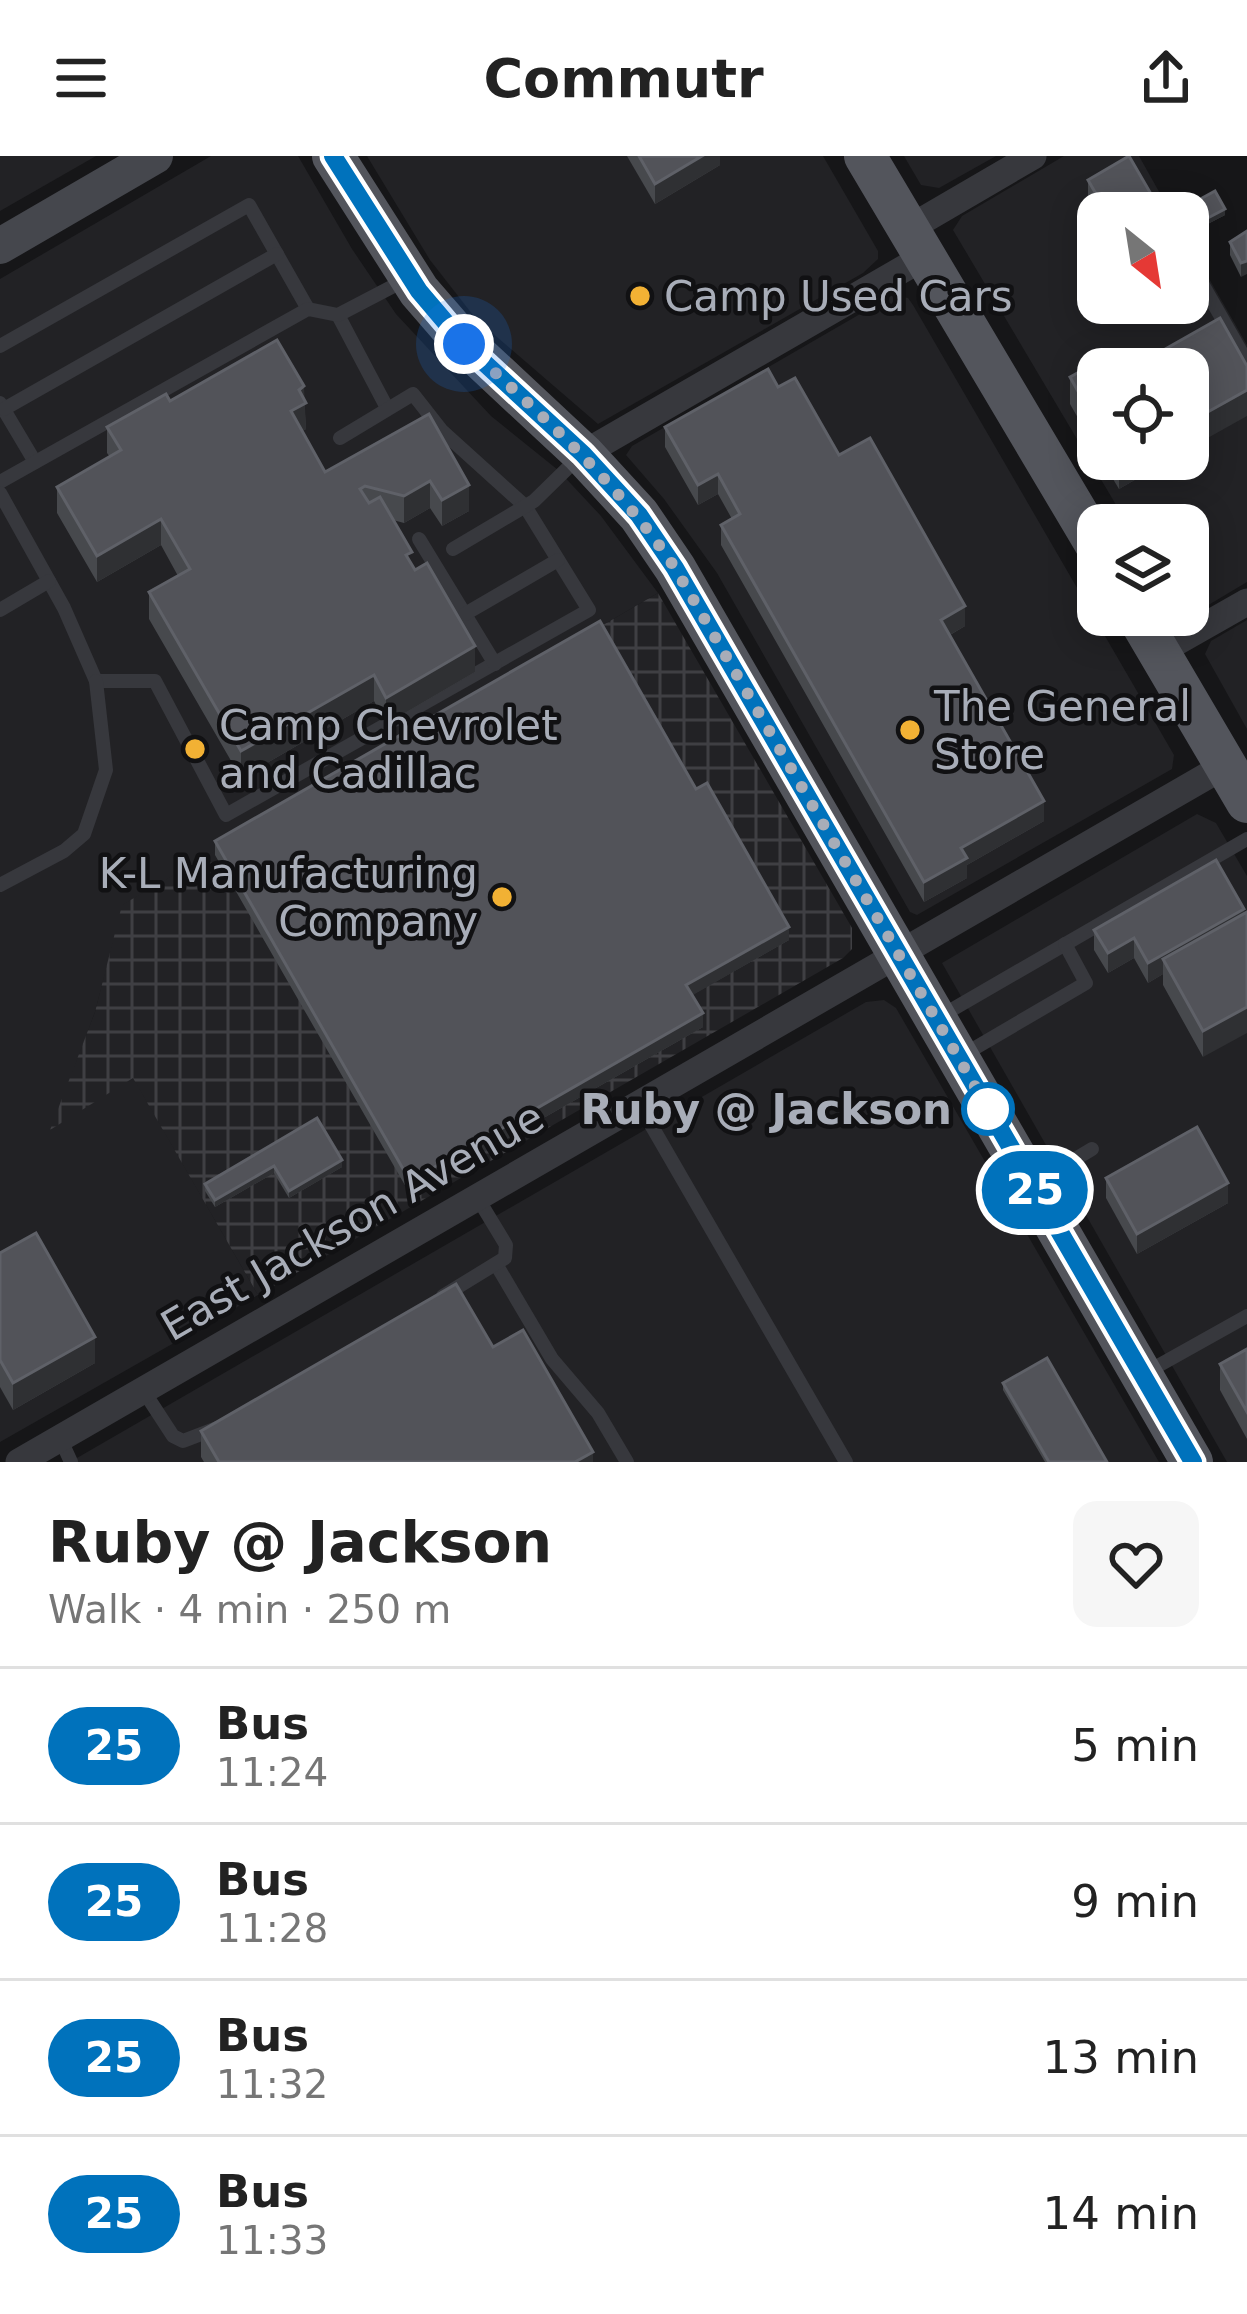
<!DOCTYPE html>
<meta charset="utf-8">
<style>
:root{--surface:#fff;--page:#f6f6f6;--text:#222;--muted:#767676;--line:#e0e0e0}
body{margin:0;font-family:"DejaVu Sans",sans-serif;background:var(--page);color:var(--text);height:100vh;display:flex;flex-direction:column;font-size:45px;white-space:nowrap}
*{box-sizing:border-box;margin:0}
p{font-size:39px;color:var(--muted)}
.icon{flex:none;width:66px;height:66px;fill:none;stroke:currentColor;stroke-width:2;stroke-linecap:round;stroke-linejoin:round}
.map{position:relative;height:1306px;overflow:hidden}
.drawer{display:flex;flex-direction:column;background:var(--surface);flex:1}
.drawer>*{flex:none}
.badge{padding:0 24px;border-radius:39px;font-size:42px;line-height:78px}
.needle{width:78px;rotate:150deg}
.fabs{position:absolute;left:1077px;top:36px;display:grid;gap:24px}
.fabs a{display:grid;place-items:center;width:132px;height:132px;border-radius:24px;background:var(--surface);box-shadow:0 6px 30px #0003;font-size:60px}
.you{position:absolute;width:60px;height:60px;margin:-30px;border:9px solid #fff;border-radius:50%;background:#1a73e8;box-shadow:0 0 0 18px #1a73e833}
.map>.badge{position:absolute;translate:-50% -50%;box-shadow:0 0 0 6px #fff}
.round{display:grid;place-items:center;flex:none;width:126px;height:126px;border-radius:24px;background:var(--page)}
.headline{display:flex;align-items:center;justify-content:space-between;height:204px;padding:0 48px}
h1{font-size:57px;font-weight:800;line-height:90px}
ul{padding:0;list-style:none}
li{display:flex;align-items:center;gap:36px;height:156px;padding:0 48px;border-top:3px solid var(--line)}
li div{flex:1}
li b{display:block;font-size:45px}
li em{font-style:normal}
li .badge{min-width:132px;font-weight:700;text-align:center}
header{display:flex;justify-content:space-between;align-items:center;height:156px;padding:0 48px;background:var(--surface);font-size:54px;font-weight:800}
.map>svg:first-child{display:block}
</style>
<header><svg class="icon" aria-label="menu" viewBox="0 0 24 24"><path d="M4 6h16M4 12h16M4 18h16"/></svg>Commutr<svg class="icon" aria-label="share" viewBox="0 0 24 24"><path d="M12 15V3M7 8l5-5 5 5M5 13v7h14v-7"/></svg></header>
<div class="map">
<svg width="1247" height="1306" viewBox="0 0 1247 1306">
<defs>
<pattern id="industrial-grid" width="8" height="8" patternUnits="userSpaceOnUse" patternTransform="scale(3)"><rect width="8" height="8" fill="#222225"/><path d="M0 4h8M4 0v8" fill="none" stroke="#3f3f43"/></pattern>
</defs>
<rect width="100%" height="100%" fill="#161618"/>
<g fill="#222225" fill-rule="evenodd">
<path d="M0 0H96L0 55Z"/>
<path d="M211 0H298L352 93 396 158 491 260 558 314 601 360 658 437 123 749 95 856 52 972 133 921 258 1139 0 1286V123Z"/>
<path d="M367 0H823L878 95V103L863 117 598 268 476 163 430 104Z"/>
<path d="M904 0H996L939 32 921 29Z"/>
<path d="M1064 0H1139L1171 57H1098V147H1188V86L1247 189V426L1200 454 1188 455V369H1128L953 74 962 60ZM1098 213H1188V303H1098Z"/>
<path d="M893 139 908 142 913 149 1174 599 1172 613 917 759 910 756 717 417 664 343 626 299 632 290Z"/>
<path d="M1247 464V573L1205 498 1211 485Z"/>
<path d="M1197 658 1216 667 1247 720V1306H1227L942 807Z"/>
<path d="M884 844 896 852 1159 1306H70L866 846Z"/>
</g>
<path fill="url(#industrial-grid)" d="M658 437 852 772V793L843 802 258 1139 133 922 50 974 95 856 122 749Z"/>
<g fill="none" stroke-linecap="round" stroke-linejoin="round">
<g stroke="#37383d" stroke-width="14">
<path d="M1188 103 1247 206"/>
<path d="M338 159 386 250"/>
<path d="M0 190 249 49 308 153"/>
<path d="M0 247 35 306"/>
<path d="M4 253 277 98"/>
<path d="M0 326 308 153 338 159 405 124"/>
<path d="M0 337 64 452 96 525H155L226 659 589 454 525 350 442 275 413 238 340 282"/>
<path d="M419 383 495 508"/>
<path d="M453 393 534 345 579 301"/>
<path d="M0 454 49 425"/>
<path d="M465 458 558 404"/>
<path d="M0 729 64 695 84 678 106 614 96 525"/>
<path d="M941 860 1247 683"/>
<path d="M963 899 1086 827 1065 788"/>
<path d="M639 948 846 1306"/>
<path d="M1037 1026 1092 993"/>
<path d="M496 1108 552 1203 598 1257 627 1306"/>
<path d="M443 1140 505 1102 506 1089 477 1041"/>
<path d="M1147 1216 1247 1160"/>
<path d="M143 1234 173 1280 183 1285 217 1272"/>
<path d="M60 1282 71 1306"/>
</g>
<g stroke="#37383d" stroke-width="27">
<path d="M908 73 1033 0"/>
<path d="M583 298 924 101"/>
<path d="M1159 496 1247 446"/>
<path d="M19 1306 1226 609"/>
</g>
<path stroke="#45474d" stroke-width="36" d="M0 90 155 0"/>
<g stroke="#53555c" stroke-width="42">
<path d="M333 0 419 135 464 187 583 298 639 359 675 412 1192 1306"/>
<path d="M865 0 1098 392"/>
<path d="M1137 459 1247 646"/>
</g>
</g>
<g fill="#47494d">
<path d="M627 0H720V9L655 48Z"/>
<path d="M1088 24 1162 57H1098V61L1088 44Z"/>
<path d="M1193 47 1225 59 1202 71 1193 54Z"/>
<path d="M1247 75 1241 121 1230 99V86Z"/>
<path d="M1098 219V297L1070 248V221Z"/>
<path d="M778 231 839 299 965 470 950 479 1044 665 967 709V722L924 746 721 389V369L732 363 718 338 698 349 665 291V271Z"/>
<path d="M304 243 306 273 302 275 325 316 429 258 469 355 442 370 430 352 404 367 393 364 412 410 475 516 386 568 374 545 241 622 149 463V436L178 420 161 389 97 426 57 357V331L110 301 107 297V271L170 245Z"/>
<path d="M1101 303H1171L1119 333Z"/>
<path d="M696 633 789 784 692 839 703 871 410 1038 215 699V685Z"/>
<path d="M1216 704 1203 901 1163 829V818L1148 827 1134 802 1108 817 1094 794V774Z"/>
<path d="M317 962 342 1011 289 1042 274 1017 215 1051 205 1035V1028Z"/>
<path d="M1106 1022 1228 1047 1137 1098 1106 1042Z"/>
<path d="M0 1097 95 1207 13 1254 0 1231Z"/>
<path d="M493 1191 593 1306H204L201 1301V1275Z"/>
<path d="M1247 1193V1283L1220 1234V1208Z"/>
<path d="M1003 1227 1107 1306H1045L1003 1234Z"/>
</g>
<g fill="#2f3033">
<path d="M702 0H720V9L655 48V28Z"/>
<path d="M1225 53V59L1202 71V65Z"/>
<path d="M1247 105V118L1241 121V107Z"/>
<path d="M304 230 306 273 291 281V255L299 234Z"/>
<path d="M1247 234V260L1188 293V267Z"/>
<path d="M1125 303H1171L1119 333V307Z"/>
<path d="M718 318V338L698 349V329Z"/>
<path d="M430 325V352L404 367V340Z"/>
<path d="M469 329V355L442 370V344Z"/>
<path d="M161 363V389L97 426V400Z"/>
<path d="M965 450V470L941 484V464Z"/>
<path d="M475 490V516L386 568V542Z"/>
<path d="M374 519V545L241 622V595Z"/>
<path d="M1044 645V665L967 709V722L924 746V726L961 692Z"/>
<path d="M1244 753V773L1163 803V818L1148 827V807Z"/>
<path d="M789 771V784L686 843V829Z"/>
<path d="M1134 782V802L1108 817V797Z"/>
<path d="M1247 851V877L1203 901V875Z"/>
<path d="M703 857V871L410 1038V1025Z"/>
<path d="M342 1004V1011L289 1042V1035Z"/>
<path d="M274 1010V1017L215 1051V1044Z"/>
<path d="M1228 1027V1047L1137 1098V1078Z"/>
<path d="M95 1181V1207L13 1254V1227Z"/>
<path d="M593 1296V1306H575Z"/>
</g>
<g fill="#525359" stroke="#5f6168" stroke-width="3">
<path d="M639 0H702L655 28Z"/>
<path d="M1129 0 1162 57H1107L1088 24Z"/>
<path d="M1215 35 1225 53 1202 65 1193 47Z"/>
<path d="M1247 75V105L1241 107 1230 86Z"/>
<path d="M1220 162 1247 210V234L1188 267V213H1130Z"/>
<path d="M277 184 304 230 299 234 306 247 291 255 325 316 429 258 469 329 442 344 430 325 404 340 365 330 360 333 369 347 380 341 412 396 406 399 415 414 427 407 475 490 386 542 374 519 241 595 149 436 190 413 161 363 97 400 57 331 121 294 107 271 166 238 170 245Z"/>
<path d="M1092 209 1098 219V271L1070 221Z"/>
<path d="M768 213 778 231 795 222 839 299 870 282 965 450 941 464 1044 645 961 692 967 702 924 726 721 369 740 358 718 318 698 329 665 271Z"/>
<path d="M600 465 696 633 707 627 789 771 686 829 703 857 410 1025 215 685Z"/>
<path d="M1216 704 1244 753 1148 807 1134 782 1108 797 1094 774Z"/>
<path d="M1247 756V851L1203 875 1163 803Z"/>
<path d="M317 962 342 1004 289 1035 274 1010 215 1044 205 1028Z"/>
<path d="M1197 971 1228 1027 1137 1078 1106 1022Z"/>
<path d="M36 1077 95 1181 13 1227 0 1204V1097Z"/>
<path d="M456 1128 493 1191 523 1174 593 1296 575 1306H219L201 1275Z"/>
<path d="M1247 1193V1256L1220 1208Z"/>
<path d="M1047 1202 1107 1306H1049L1003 1227Z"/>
</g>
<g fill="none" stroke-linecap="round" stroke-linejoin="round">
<g stroke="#fff" stroke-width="27">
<path id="line" d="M333 0 419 135 464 188 583 298 639 359 675 412 1193 1306"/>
</g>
<use href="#line" stroke="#0072bc" stroke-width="18"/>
<path stroke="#a8adb8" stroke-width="12" stroke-dasharray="0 21.6" d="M464 188C540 258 617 325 675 412L995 965 988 953"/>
</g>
<g fill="#f2b134" stroke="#111113" stroke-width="4.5">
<circle cx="640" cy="140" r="12"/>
<circle cx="910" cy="574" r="12"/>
<circle cx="195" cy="593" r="12"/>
<circle cx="502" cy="741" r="12"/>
</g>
<circle fill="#fff" stroke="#0072bc" stroke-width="6" cx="988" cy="953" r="24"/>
<g text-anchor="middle" stroke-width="9" stroke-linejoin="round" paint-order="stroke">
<g font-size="42" fill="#a8adb8" stroke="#111113" text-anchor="start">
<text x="664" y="155">Camp Used Cars</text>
<text x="934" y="565">The General<tspan x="934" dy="48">Store</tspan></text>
<text x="219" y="584">Camp Chevrolet<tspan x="219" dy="48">and Cadillac</tspan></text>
<text x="478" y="732" text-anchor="end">K-L Manufacturing<tspan x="478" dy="48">Company</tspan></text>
</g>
<g font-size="42" font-weight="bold" fill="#a8adb8" stroke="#111113" text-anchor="end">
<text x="952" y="968">Ruby @ Jackson</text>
</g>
<g font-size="42" fill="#a8adb8" stroke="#111113">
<text transform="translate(352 1065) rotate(-30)" y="15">East Jackson Avenue</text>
</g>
</g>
</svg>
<div class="fabs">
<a><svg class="needle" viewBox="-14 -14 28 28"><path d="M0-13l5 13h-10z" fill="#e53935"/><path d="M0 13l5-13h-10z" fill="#767676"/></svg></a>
<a><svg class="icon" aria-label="locate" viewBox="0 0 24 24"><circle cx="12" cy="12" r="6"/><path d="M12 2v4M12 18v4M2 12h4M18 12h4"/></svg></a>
<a><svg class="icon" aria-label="layers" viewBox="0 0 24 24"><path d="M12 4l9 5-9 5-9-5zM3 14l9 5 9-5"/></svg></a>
</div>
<div class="you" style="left:464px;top:188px"></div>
<b class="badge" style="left:1035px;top:1034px;background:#0072bc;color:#fff">25</b>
</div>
<section class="drawer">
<div class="headline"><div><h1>Ruby @ Jackson</h1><p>Walk · 4 min · 250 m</p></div><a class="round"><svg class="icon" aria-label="heart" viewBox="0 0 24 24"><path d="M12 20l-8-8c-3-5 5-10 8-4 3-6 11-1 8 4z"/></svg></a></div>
<ul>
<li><span class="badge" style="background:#0072bc;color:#fff">25</span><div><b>Bus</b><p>11:24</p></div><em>5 min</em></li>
<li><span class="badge" style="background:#0072bc;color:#fff">25</span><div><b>Bus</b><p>11:28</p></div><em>9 min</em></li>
<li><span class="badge" style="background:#0072bc;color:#fff">25</span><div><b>Bus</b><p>11:32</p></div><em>13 min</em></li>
<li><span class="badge" style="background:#0072bc;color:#fff">25</span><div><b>Bus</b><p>11:33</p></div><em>14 min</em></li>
</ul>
</section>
